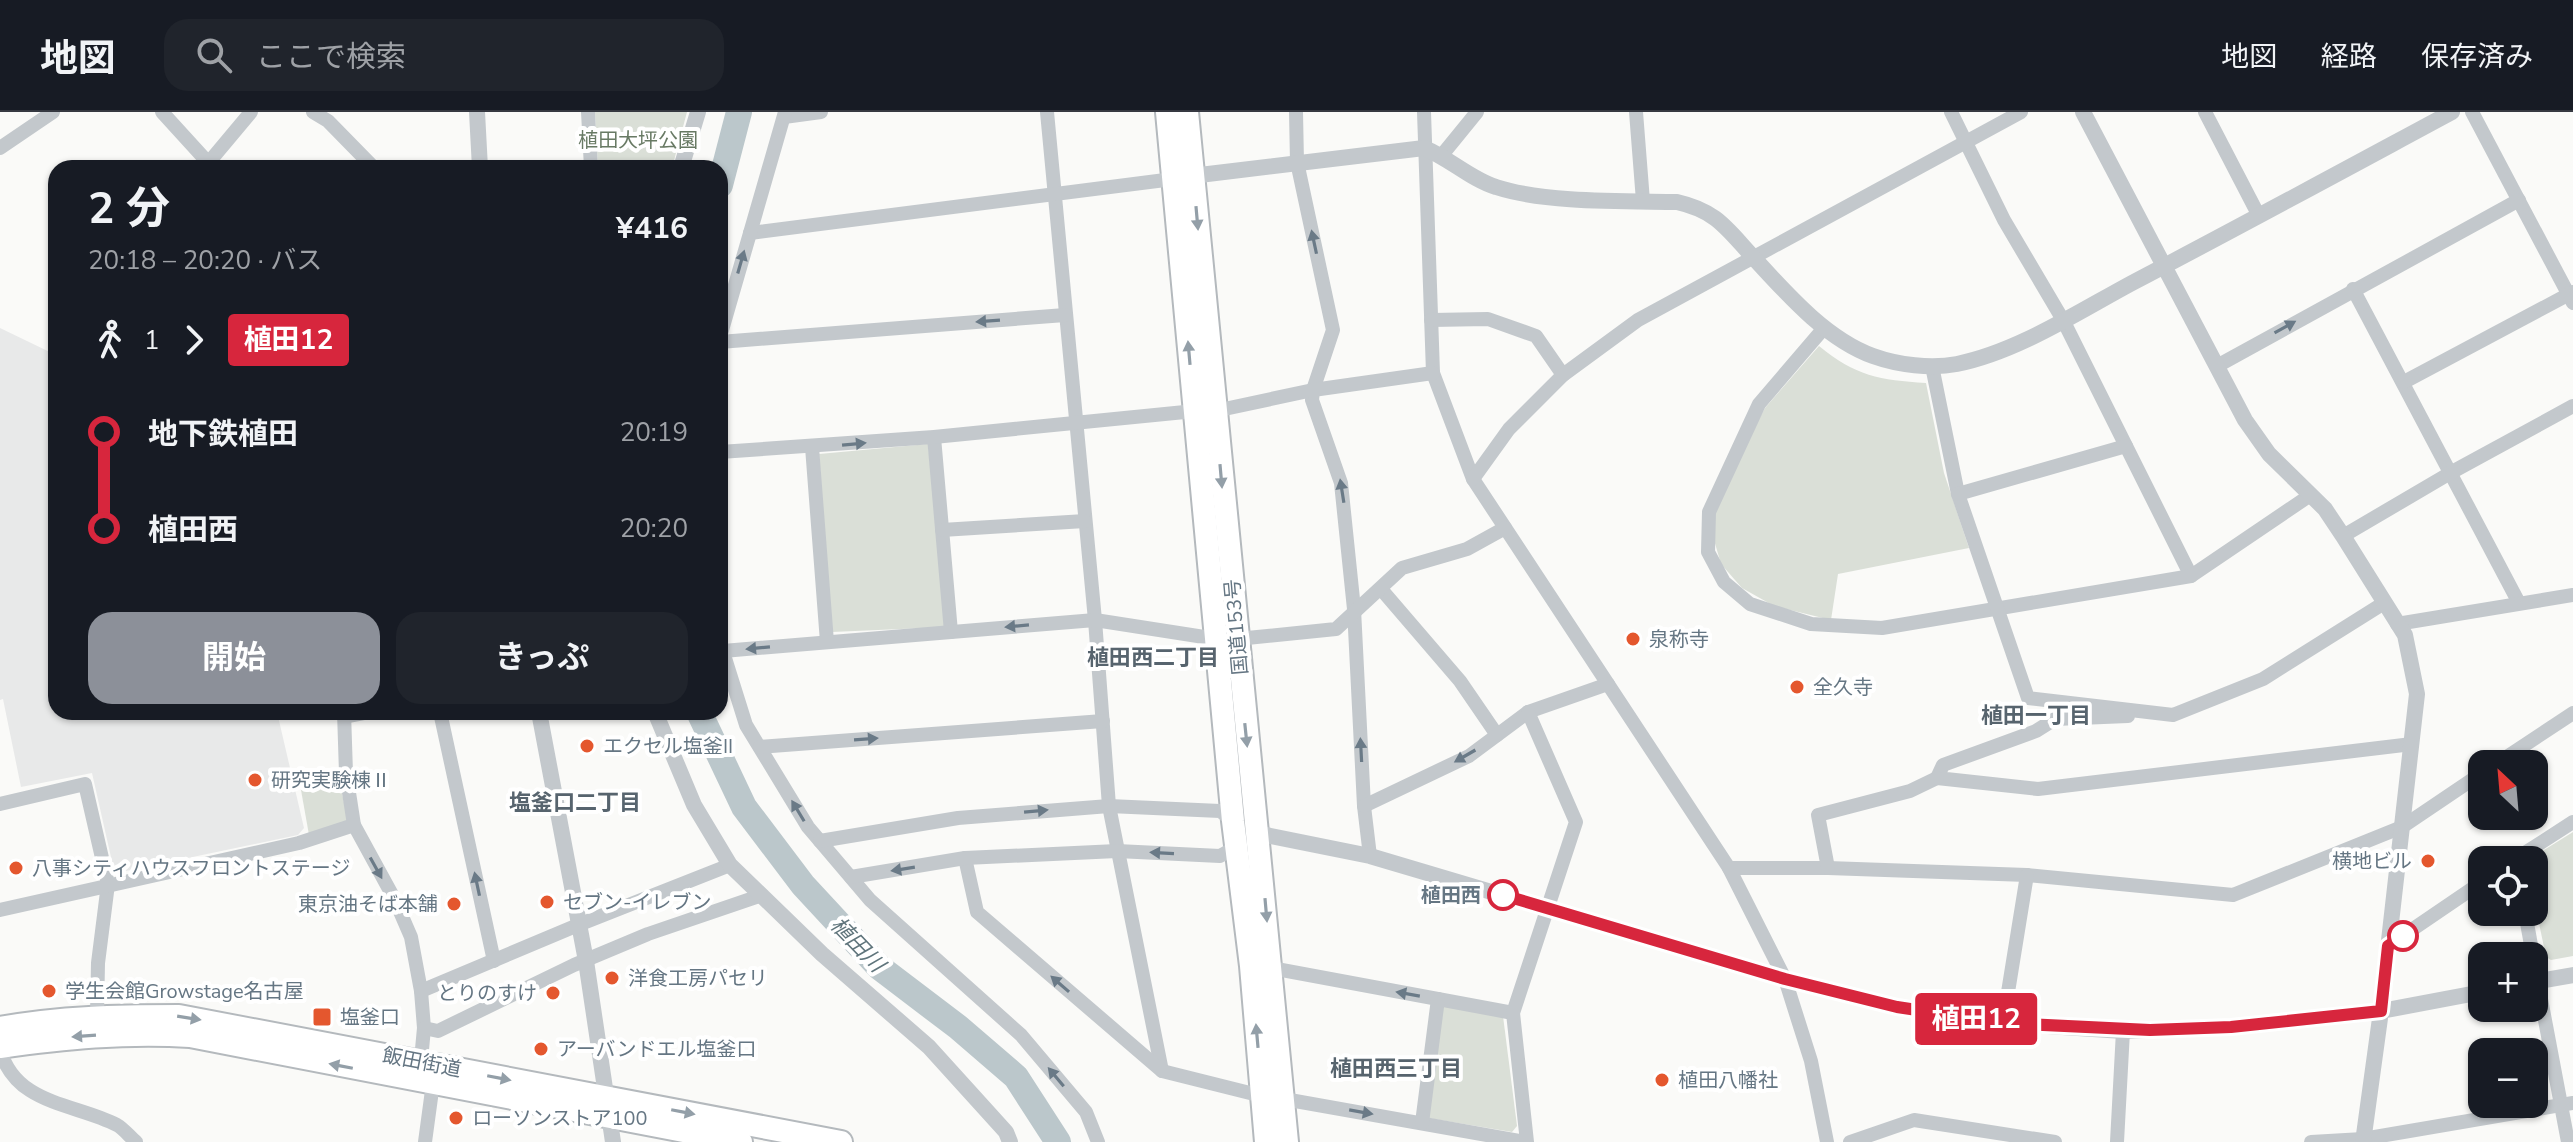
<!DOCTYPE html>
<html lang="ja">
<meta charset="utf-8">
<style>
:root{--surface:#171b24;--page:#20242c;--text:#f1f3f6;--muted:#9ea1a6;--line:#363941;--accent:#8c9099}
body{margin:0;font-family:"Nunito Sans","Noto Sans JP",sans-serif;background:var(--page);color:var(--text);height:100vh;display:flex;flex-direction:column;font-size:30px;white-space:nowrap}
*{box-sizing:border-box;margin:0}
p{font-size:26px;color:var(--muted)}
.icon{flex:none;width:44px;height:44px;fill:none;stroke:currentColor;stroke-width:2;stroke-linecap:round;stroke-linejoin:round}
.map{position:relative;flex:1;overflow:hidden}
.side{position:absolute;left:48px;top:48px;width:680px;height:560px;display:flex;flex-direction:column;background:var(--surface);border-radius:24px;box-shadow:0 2px 6px #0004}
.side>*{flex:none}
.badge{padding:0 16px;border-radius:6px;font-size:28px;line-height:52px}
.needle{width:52px;rotate:334deg}
.buttons{position:absolute;left:2468px;top:638px;display:grid;gap:16px}
.buttons a{display:grid;place-items:center;width:80px;height:80px;border-radius:16px;background:var(--surface);box-shadow:0 2px 6px #0004;font-size:40px}
.map>.badge{position:absolute;translate:-50% -50%;box-shadow:0 0 0 4px #fff}
.legs{display:flex;align-items:center;gap:12px;height:88px;padding:0 40px;font-size:26px}
.legs p{margin-inline-start:auto}
.head{display:flex;align-items:center;justify-content:space-between;height:136px;padding:0 40px}
h1{font-size:44px;font-weight:700;line-height:60px}
.action{display:flex;gap:16px;margin-top:auto;padding:16px 40px}
.action a{flex:1;height:92px;border-radius:24px;background:var(--accent);color:#fff;font-size:32px;font-weight:700;line-height:92px;text-align:center}
.action a+a{background:var(--page);color:var(--text)}
ul{padding:0 40px;list-style:none}
li{display:flex;align-items:center;gap:28px;height:96px;font-size:30px}
li i{display:grid;place-items:center;width:12px;height:100%;margin:0 10px;background:currentColor}
li i::after{content:'';width:20px;height:20px;margin:-10px;border:6px solid;border-radius:50%;background:var(--surface)}
li p{margin-inline-start:auto}
li:first-child i{background:linear-gradient(#0000 50%,currentColor 0)}
li:last-child i{background:linear-gradient(currentColor 50%,#0000 0)}
header{display:flex;align-items:center;gap:48px;box-sizing:border-box;height:112px;padding:0 40px;background:var(--surface);border-bottom:2px solid var(--line)}
header strong{font-size:38px}
nav{display:flex;gap:44px;margin-inline-start:auto;font-size:28px}
.search{width:560px;height:72px;background:var(--page);display:flex;align-items:center;gap:20px;box-sizing:border-box;padding:0 28px;border-radius:24px;color:var(--muted);font-size:30px}
.map>svg:first-child{display:block}
</style>
<header>
<strong>地図</strong>
<div class="search"><svg class="icon" aria-label="search" viewBox="0 0 24 24"><circle cx="10" cy="10" r="6"/><path d="M15 15l6 6"/></svg>ここで検索</div>
<nav><a>地図</a><a>経路</a><a>保存済み</a></nav>
</header>
<div class="map">
<svg width="2573" height="1030" viewBox="0 0 2573 1030">
<rect width="100%" height="100%" fill="#fafaf8"/>
<path fill="#e8e9e9" d="M0 216 56 243V600H277L304 716 298 723 121 760 113 754 92 661 21 675 3 587 0 588Z"/>
<g fill="#dadfd7">
<path d="M595 0H687L672 56H598Z"/>
<path d="M1819 234C1855 264 1880 268 1926 271L1944 361 1969 436 1838 462 1831 508 1774 494 1742 476 1721 452 1712 421 1716 389 1765 296Z"/>
<path d="M928 332 947 515 832 520 819 342Z"/>
<path d="M340 672 348 709 309 723 301 678Z"/>
<path d="M2573 720V844L2551 848 2546 845 2534 787V748H2528Z"/>
<path d="M1443 894 1503 904 1517 1014 1512 1020 1428 1006Z"/>
</g>
<g fill="none" stroke-linecap="round" stroke-linejoin="round">
<g stroke="#bbc7cb" stroke-width="26">
<path d="M720 73 739 0"/>
<path d="M699 600 744 695 803 773 879 855 958 915 1016 965 1058 1030"/>
</g>
<g stroke="#b4b9bd" stroke-width="26">
<g id="trunk">
<path d="M1167 0 1233 709 1251 854 1266 1030"/>
<path d="M1187 0 1287 1030"/>
<path d="M0 916C60 905 118 904 179 904L841 1030"/>
<path d="M0 935C64 926 125 920 190 924L741 1030"/>
</g>
</g>
<g stroke="#c3c8cc" stroke-width="14">
<path d="M162 0 213 56"/>
<path d="M313 0 328 9 374 56"/>
<path d="M588 0 591 56"/>
<path d="M1047 0 1095 508 1109 694 1162 959"/>
<path d="M1296 0 1297 50 1333 218 1313 278 1312 288 1341 371 1354 497 1364 694 1370 744"/>
<path d="M1424 0 1433 261 1473 367 1729 756 1785 867 1811 949 1827 1030"/>
<path d="M1636 0 1643 89"/>
<path d="M1951 0 2004 108 2063 208 2191 464"/>
<path d="M2205 0 2259 104"/>
<path d="M2472 0 2573 191"/>
<path d="M784 5 821 0"/>
<path d="M0 36 53 0"/>
<path d="M1442 43 1477 0"/>
<path d="M210 49 251 0"/>
<path d="M750 121 1173 67"/>
<path d="M2353 177 2519 491"/>
<path d="M1431 208 1488 207 1536 224 1563 263"/>
<path d="M1824 216 1759 292 1709 400 1708 440 1724 470 1750 492 1811 512 1882 516 2191 464 2309 384"/>
<path d="M720 225 785 0"/>
<path d="M720 230 1065 203"/>
<path d="M1932 254 1958 382 2028 586 2173 603 2263 567 2384 491"/>
<path d="M2217 254 2519 88"/>
<path d="M2404 270 2573 180"/>
<path d="M1215 299 1313 278 1433 261"/>
<path d="M934 325 951 520"/>
<path d="M812 335 827 530"/>
<path d="M720 340 934 325 1195 299"/>
<path d="M1473 367 1509 317 1563 263 1638 208 2021 0"/>
<path d="M1958 382 2126 334"/>
<path d="M942 418 1085 409"/>
<path d="M2343 424 2452 360 2573 294"/>
<path d="M1381 477 1460 569 1497 623"/>
<path d="M2397 512 2573 483"/>
<path d="M1237 527 1336 517 1402 456 1467 437 1505 416"/>
<path d="M720 530 746 613 808 715 870 788 1021 923 1086 1000 1098 1030"/>
<path d="M723 539 1095 508 1217 527"/>
<path d="M344 600 346 661 354 713 395 788 411 825 421 879 424 916 421 948 433 971 425 1030"/>
<path d="M440 600 494 849"/>
<path d="M2128 604 2055 607 2036 619 1943 653 1937 666 2038 677 2412 632"/>
<path d="M344 605 370 600"/>
<path d="M760 635 1103 609"/>
<path d="M2496 652 2573 601"/>
<path d="M0 692 85 672 108 772 98 851 97 904"/>
<path d="M1364 694 1469 644 1528 600 1608 572"/>
<path d="M820 729 958 706 1109 694 1220 699 1236 711"/>
<path d="M965 746 977 800 1162 959 1262 984"/>
<path d="M2514 748 2573 710"/>
<path d="M1729 756H1828L2027 763 2233 783 2402 715 2482 661"/>
<path d="M1828 756 1818 703 1910 679 1937 666"/>
<path d="M851 765 965 746 1117 739 1220 744 1241 732"/>
<path d="M0 798 299 731 354 713"/>
<path d="M2525 800 2533 844"/>
<path d="M2388 834 2482 770"/>
<path d="M2534 850 2568 1030"/>
<path d="M1271 856 1513 901"/>
<path d="M421 879 578 813 730 753"/>
<path d="M2003 911 2027 763"/>
<path d="M424 916 438 919 574 853 648 822 762 783"/>
<path d="M0 937C15 993 74 991 117 1013 124 1017 130 1025 136 1030"/>
<path d="M1284 987 1526 1030"/>
<path d="M1422 1011 1438 887"/>
<path d="M1527 1030 1513 901 1576 710 1528 600"/>
<path d="M1850 1030 1914 1008 2055 1030"/>
<path d="M2117 1030 2123 919"/>
<path d="M2311 1030 2363 1027 2573 991"/>
</g>
<g stroke="#c3c8cc" stroke-width="16">
<path d="M477 0 480 56"/>
<path d="M2083 0 2245 308 2269 342 2325 397 2343 424 2405 523 2417 582 2381 899 2363 1030"/>
<path d="M681 56 698 0"/>
<path d="M1183 65 1424 36C1449 46 1472 68 1496 75 1545 91 1624 89 1677 90 1717 99 1727 117 1753 145 1787 182 1826 227 1873 244 1898 253 1931 257 1957 252 2017 240 2078 200 2132 171 2239 115 2346 57 2452 0"/>
<path d="M539 600 586 849 613 1030"/>
<path d="M655 600 694 693 730 753 822 842 929 935 1006 1020 1010 1030"/>
<path d="M1256 721 1370 744 1785 867 1897 895 2003 911 2123 919 2231 915 2381 899 2482 880"/>
<path d="M2534 870 2573 863"/>
</g>
<use href="#trunk" stroke="#fff" stroke-width="22"/>
</g>
<defs><path id="oneway-solid" d="M-6-.8H1V-3.2L6.5 0L1 3.2V.8H-6Z" transform="scale(2)"/></defs>
<g fill="#939fa8">
<use href="#oneway-solid" transform="translate(1197 106) rotate(85)"/>
<use href="#oneway-solid" transform="translate(1189 241) rotate(-95)"/>
<use href="#oneway-solid" transform="translate(1221 364) rotate(85)"/>
<use href="#oneway-solid" transform="translate(1246 623) rotate(84)"/>
<use href="#oneway-solid" transform="translate(1266 798) rotate(85)"/>
<use href="#oneway-solid" transform="translate(189 906) rotate(9)"/>
<use href="#oneway-solid" transform="translate(84 924) rotate(176)"/>
<use href="#oneway-solid" transform="translate(1257 924) rotate(-95)"/>
<use href="#oneway-solid" transform="translate(341 954) rotate(-169)"/>
<use href="#oneway-solid" transform="translate(499 966) rotate(11)"/>
<use href="#oneway-solid" transform="translate(683 1000) rotate(11)"/>
</g>
<g fill="#6a7a87">
<use href="#oneway-solid" transform="translate(1314 130) rotate(-102)"/>
<use href="#oneway-solid" transform="translate(741 150) rotate(-74)"/>
<use href="#oneway-solid" transform="translate(988 209) rotate(176)"/>
<use href="#oneway-solid" transform="translate(2285 215) rotate(-29)"/>
<use href="#oneway-solid" transform="translate(854 332) rotate(-5)"/>
<use href="#oneway-solid" transform="translate(1342 379) rotate(-99)"/>
<use href="#oneway-solid" transform="translate(1017 514) rotate(175)"/>
<use href="#oneway-solid" transform="translate(758 536) rotate(175)"/>
<use href="#oneway-solid" transform="translate(866 627) rotate(-4)"/>
<use href="#oneway-solid" transform="translate(1361 638) rotate(-93)"/>
<use href="#oneway-solid" transform="translate(1465 644) rotate(150)"/>
<use href="#oneway-solid" transform="translate(798 699) rotate(-121)"/>
<use href="#oneway-solid" transform="translate(1036 699) rotate(-5)"/>
<use href="#oneway-solid" transform="translate(1162 741) rotate(-177)"/>
<use href="#oneway-solid" transform="translate(376 756) rotate(61)"/>
<use href="#oneway-solid" transform="translate(903 757) rotate(171)"/>
<use href="#oneway-solid" transform="translate(477 772) rotate(-102)"/>
<use href="#oneway-solid" transform="translate(1060 872) rotate(-139)"/>
<use href="#oneway-solid" transform="translate(1408 882) rotate(-170)"/>
<use href="#oneway-solid" transform="translate(1056 965) rotate(-130)"/>
<use href="#oneway-solid" transform="translate(1361 1000) rotate(10)"/>
</g>
<g fill="none" stroke-linecap="round" stroke-linejoin="round">
<g stroke="#fff" stroke-width="18">
<path id="line-1" d="M1503 783 1785 867 1897 895 2003 911 2150 918 2231 915 2381 899 2388 834 2403 824"/>
</g>
<use href="#line-1" stroke="#d7263d" stroke-width="12"/>
</g>
<g fill="#e4572e" stroke="#fff" stroke-width="3">
<circle cx="1633" cy="527" r="8"/>
<circle cx="1797" cy="575" r="8"/>
<circle cx="587" cy="634" r="8"/>
<circle cx="255" cy="668" r="8"/>
<circle cx="2428" cy="749" r="8"/>
<circle cx="16" cy="756" r="8"/>
<circle cx="547" cy="790" r="8"/>
<circle cx="454" cy="792" r="8"/>
<circle cx="612" cy="866" r="8"/>
<circle cx="49" cy="879" r="8"/>
<circle cx="553" cy="881" r="8"/>
<rect x="312" y="895" width="20" height="20" rx="4"/>
<circle cx="541" cy="937" r="8"/>
<circle cx="1662" cy="968" r="8"/>
<circle cx="456" cy="1006" r="8"/>
</g>
<g fill="#fff" stroke="#d7263d" stroke-width="4">
<circle cx="1503" cy="783" r="14"/>
<circle cx="2403" cy="824" r="14"/>
</g>
<g text-anchor="middle" stroke-width="8" stroke-linejoin="round" paint-order="stroke">
<g font-size="20" fill="#687a64" stroke="#fff">
<text x="638" y="35">植田大坪公園</text>
</g>
<g font-size="20" fill="#657683" stroke="#fff">
<text transform="translate(1236 515) rotate(-95)" y="7">国道153号</text>
<text transform="translate(422 950) rotate(11)" y="7">飯田街道</text>
</g>
<g font-size="20" fill="#657683" stroke="#fff" text-anchor="start">
<text x="1649" y="534">泉称寺</text>
<text x="1813" y="582">全久寺</text>
<text x="603" y="641">エクセル塩釜II</text>
<text x="271" y="675">研究実験棟Ⅱ</text>
<text x="2412" y="756" text-anchor="end">横地ビル</text>
<text x="32" y="763">八事シティハウスフロントステージ</text>
<text x="563" y="797">セブン-イレブン</text>
<text x="438" y="799" text-anchor="end">東京油そば本舗</text>
<text x="628" y="873">洋食工房パセリ</text>
<text x="65" y="886">学生会館Growstage名古屋</text>
<text x="537" y="888" text-anchor="end">とりのすけ</text>
<text x="340" y="912">塩釜口</text>
<text x="557" y="944">アーバンドエル塩釜口</text>
<text x="1678" y="975">植田八幡社</text>
<text x="472" y="1013">ローソンストア100</text>
</g>
<g font-size="20" font-weight="bold" fill="#657683" stroke="#fff" text-anchor="end">
<text x="1481" y="790">植田西</text>
</g>
<g font-size="22" font-weight="bold" fill="#57646e" stroke="#fff">
<text x="1153" y="553">植田西二丁目</text>
<text x="2036" y="611">植田一丁目</text>
<text x="575" y="698">塩釜口二丁目</text>
<text x="1396" y="964">植田西三丁目</text>
</g>
<g font-size="22" font-style="italic" fill="#60757c" stroke="#fff">
<text transform="translate(858 832) rotate(46)" y="8">植田川</text>
</g>
</g>
</svg>
<div class="buttons">
<a><svg class="needle" viewBox="-14 -14 28 28"><path d="M0-13l5 13h-10z" fill="#e53935"/><path d="M0 13l5-13h-10z" fill="#9ea1a6"/></svg></a>
<a><svg class="icon" aria-label="locate" viewBox="0 0 24 24"><circle cx="12" cy="12" r="6"/><path d="M12 2v4M12 18v4M2 12h4M18 12h4"/></svg></a>
<a>+</a>
<a>−</a>
</div>
<b class="badge" style="left:1976px;top:907px;background:#d7263d;color:#fff">植田12</b>
<section class="side">
<div class="head"><div><h1>2 分</h1><p>20:18 – 20:20 · バス</p></div><b>¥416</b></div>
<div class="legs"><svg class="icon" aria-label="walk" viewBox="0 0 24 24"><circle cx="13" cy="4" r="2"/><path d="M13 8l-2 6 4 7M11 14l-3 7M7 12l3-4h3l4 4"/></svg>1<svg class="icon" aria-label="forward" viewBox="0 0 24 24"><path d="M9 5l7 7-7 7"/></svg><b class="badge" style="background:#d7263d;color:#fff">植田12</b></div>
<ul>
<li><i style="color:#d7263d"></i><b>地下鉄植田</b><p>20:19</p></li>
<li><i style="color:#d7263d"></i><b>植田西</b><p>20:20</p></li>
</ul>
<div class="action"><a>開始</a><a>きっぷ</a></div>
</section>
</div>
